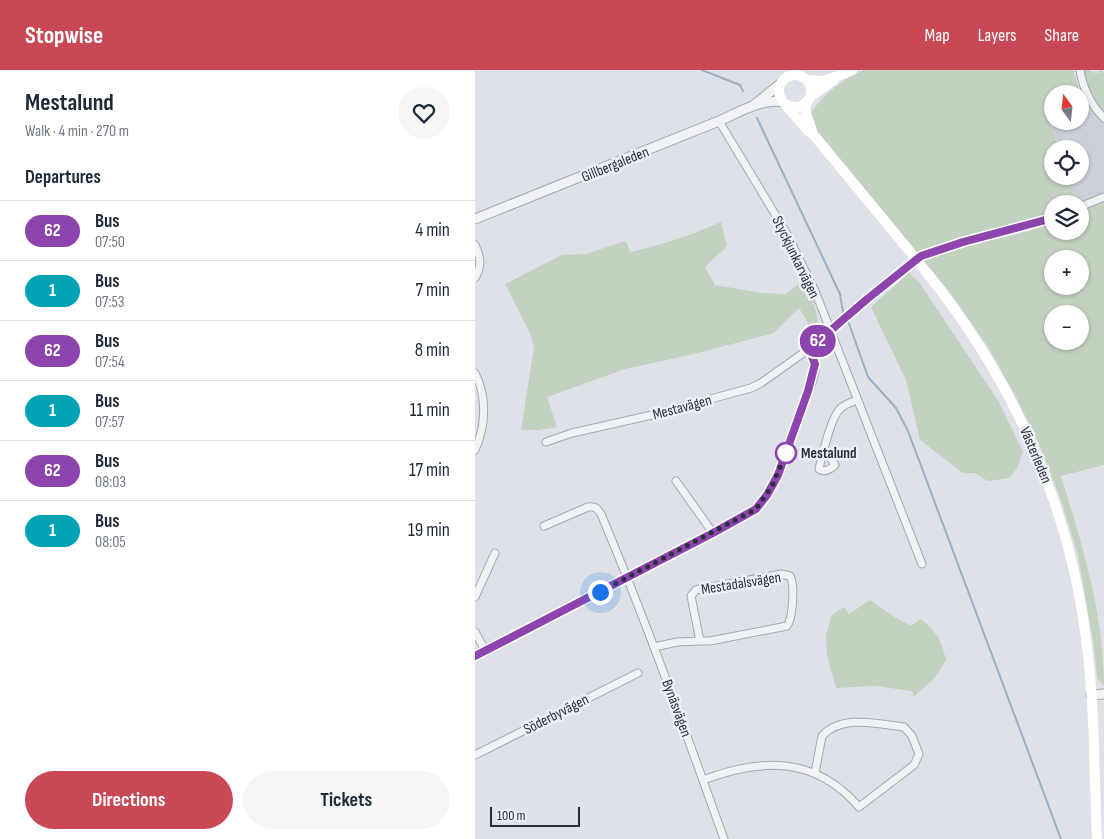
<!DOCTYPE html>
<meta charset="utf-8">
<style>
:root{--surface:#fff;--page:#f6f6f7;--text:#1f2937;--muted:#747a83;--line:#e0e1e3;--accent:#c84856}
body{margin:0;font-family:"Sofia Sans Condensed",sans-serif;background:var(--page);color:var(--text);height:100vh;display:flex;flex-direction:column;font-size:19px;white-space:nowrap}
*{box-sizing:border-box;margin:0}
p{font-size:16px;color:var(--muted)}
.icon{flex:none;width:28px;height:28px;fill:none;stroke:currentColor;stroke-width:2;stroke-linecap:round;stroke-linejoin:round}
.map{position:relative;flex:1;overflow:hidden}
.sheet{display:flex;flex-direction:column;background:var(--surface);width:475px}
.sheet>*{flex:none}
.badge{padding:0 10px;border-radius:16px;font-size:18px;line-height:32px}
.needle{width:32px;rotate:345deg}
.tools{position:absolute;left:569px;top:15px;display:grid;gap:10px}
.tools a{display:grid;place-items:center;width:45px;height:45px;border-radius:50%;background:var(--surface);box-shadow:0 1px 4px #0004;font-size:25px}
.scale{position:absolute;left:15px;bottom:12px;width:90px;box-sizing:border-box;padding-left:5px;border:2px solid #282f3d;border-top:0;font-size:14px;line-height:18px;white-space:nowrap;color:#282f3d;-webkit-text-stroke:4px #edf0f5;paint-order:stroke}
.you{position:absolute;width:25px;height:25px;margin:-12px;border:4px solid #fff;border-radius:50%;background:#1a73e8;box-shadow:0 0 0 8px #1a73e833}
.map>.badge{position:absolute;translate:-50% -50%;box-shadow:0 0 0 2px #fff}
h2{padding:0 25px;font-size:19px;line-height:45px}
.round{display:grid;place-items:center;flex:none;width:52px;height:52px;border-radius:26px;background:var(--page)}
.headline{display:flex;align-items:center;justify-content:space-between;height:85px;padding:0 25px}
h1{font-size:24px;font-weight:700;line-height:38px}
.action{display:flex;gap:10px;margin-top:auto;padding:10px 25px}
.action a{flex:1;height:58px;border-radius:30px;background:var(--accent);color:#fff;font-size:20px;font-weight:700;line-height:58px;text-align:center}
.action a+a{background:var(--page);color:var(--text)}
ul{padding:0;list-style:none}
li{display:flex;align-items:center;gap:15px;height:60px;padding:0 25px;border-top:1px solid var(--line)}
li div{flex:1}
li b{display:block;font-size:19px}
li em{font-style:normal}
li .badge{min-width:55px;font-weight:700;text-align:center}
header{display:flex;align-items:center;gap:30px;box-sizing:border-box;height:70px;padding:0 25px;background:var(--accent);color:#fff}
header strong{font-size:24px}
nav{display:flex;gap:28px;margin-inline-start:auto;font-size:18px}
main{display:flex;flex:1;min-height:0}
.map>svg:first-child{display:block}
</style>
<header>
<strong>Stopwise</strong>
<nav><a>Map</a><a>Layers</a><a>Share</a></nav>
</header>
<main>
<section class="sheet">
<div class="headline"><div><h1>Mestalund</h1><p>Walk · 4 min · 270 m</p></div><a class="round"><svg class="icon" aria-label="heart" viewBox="0 0 24 24"><path d="M12 20l-8-8c-3-5 5-10 8-4 3-6 11-1 8 4z"/></svg></a></div>
<h2>Departures</h2>
<ul>
<li><span class="badge" style="background:#8e44ad;color:#fff">62</span><div><b>Bus</b><p>07:50</p></div><em>4 min</em></li>
<li><span class="badge" style="background:#00a3b4;color:#fff">1</span><div><b>Bus</b><p>07:53</p></div><em>7 min</em></li>
<li><span class="badge" style="background:#8e44ad;color:#fff">62</span><div><b>Bus</b><p>07:54</p></div><em>8 min</em></li>
<li><span class="badge" style="background:#00a3b4;color:#fff">1</span><div><b>Bus</b><p>07:57</p></div><em>11 min</em></li>
<li><span class="badge" style="background:#8e44ad;color:#fff">62</span><div><b>Bus</b><p>08:03</p></div><em>17 min</em></li>
<li><span class="badge" style="background:#00a3b4;color:#fff">1</span><div><b>Bus</b><p>08:05</p></div><em>19 min</em></li>
</ul>
<div class="action"><a>Directions</a><a>Tickets</a></div>
</section>
<div class="map">
<svg width="629" height="769" viewBox="0 0 629 769">
<rect width="100%" height="100%" fill="#dee1e7"/>
<path fill="#ccd0d9" d="M604 18 613 37 629 52V123L602 134H593L599 127 596 106H605V79H585L578 63 576 53 578 51H605V24H599Z"/>
<g fill="#c3d1c0" fill-rule="evenodd">
<path d="M389 0H598L604 18 599 24H578V51L576 54 578 63 585 79H578V106H596L599 127 593 134H578L577 142C564 147 550 151 536 155 505 164 472 169 443 185L342 62 336 43C348 24 369 9 389 0Z"/>
<path d="M609 0H615L616 2 623 3 626 0 629 3V42L615 23Z"/>
<path d="M629 132V395L586 406C607 474 629 544 629 616L622 608 619 576 603 485 586 430 564 374 541 327 513 277 474 221 448 190C488 171 536 170 577 153L578 161H605V142ZM578 189H605V216H578ZM578 244H605V271H578Z"/>
<path d="M246 152 252 176 230 197 240 215 288 223 311 224 330 209C336 228 347 247 341 266L324 238 299 263 219 284 150 299 72 327 82 357 63 360H46L59 277 55 263 30 214 87 185 110 184 151 171 155 182C187 175 217 165 246 152Z"/>
<path d="M434 203 444 212 524 332 548 382 542 398 535 408 513 411 499 403H488L445 370 431 310 396 237Z"/>
<path d="M395 530 418 546 436 556 446 549C462 562 466 570 471 590L459 609 439 626 437 621 401 616 361 618 352 585 351 565 357 545 369 537 374 544Z"/>
</g>
<g fill="none" stroke-linecap="round" stroke-linejoin="round">
<g stroke="#9aaec6" stroke-width="2">
<path d="M227 0 265 15 268 21"/>
<path d="M282 48 365 224 368 242"/>
<path d="M373 251 393 307 421 338 433 361 586 769"/>
</g>
<g stroke="#a4a8b1" stroke-width="9">
<g id="minor">
<path d="M605 0C608 19 615 34 629 48"/>
<path d="M244 51 312 164 340 221 447 494"/>
<path d="M605 137 629 127"/>
<path d="M0 175C6 188 7 196 0 208"/>
<path d="M0 303C12 326 11 356 0 380"/>
<path d="M71 372 97 363 177 345 276 318 286 313 334 279 404 219 446 187 488 172 578 148"/>
<path d="M349 378 360 395C356 399 349 403 344 399 347 386 356 347 365 339 369 334 377 332 382 330"/>
<path d="M201 411 238 463"/>
<path d="M69 456 113 437C120 436 122 438 126 444 171 551 210 660 249 769"/>
<path d="M0 527 20 483"/>
<path d="M0 562 10 580"/>
<path d="M179 577 202 572 225 571 216 526 221 520 306 504 315 506C320 515 318 548 312 556L235 571H225"/>
<path d="M0 586 85 543 281 439C305 415 313 376 324 345 330 331 337 316 340 301 341 293 337 286 334 279"/>
<path d="M0 685 163 603"/>
<path d="M228 710C287 688 340 686 384 737L439 695 444 684 437 666 429 657C403 654 367 644 347 666L340 703"/>
</g>
</g>
<g stroke="#a4a8b1" stroke-width="11">
<g id="tertiary">
<path d="M279 35 305 14"/>
<path d="M0 149 244 51C263 43 286 28 308 32"/>
<path d="M616 625 629 624"/>
</g>
</g>
<use href="#minor" stroke="#f1f2f6" stroke-width="7"/>
<use href="#tertiary" stroke="#f1f2f6" stroke-width="9"/>
<g stroke="#fff" stroke-width="10">
<circle cx="320" cy="21" r="16"/>
<path d="M333 10 350 11 377 0"/>
<path d="M335 27 359 10"/>
<path d="M332 32 330 40 337 61"/>
<path d="M310 34 333 61 338 64 432 178"/>
<path d="M452 203C539 311 596 438 612 577 620 640 619 705 622 769"/>
</g>
<path stroke="#fff" stroke-width="10" d="M432 178 452 203"/>
</g>
<g fill="none" stroke-linecap="round" stroke-linejoin="round">
<g stroke="#fff" stroke-width="11">
<path id="line" d="M0 586 238 463 281 439 292 425 303 405 333 321 340 294 334 279 391 230 446 186 488 172 578 148"/>
</g>
<use href="#line" stroke="#8e44ad" stroke-width="8"/>
<path stroke="#282f3d" stroke-width="5" stroke-dasharray="0 9" d="M125 522 281 439 297 416 311 383"/>
</g>
<circle fill="#fff" stroke="#8e44ad" stroke-width="2.5" cx="311" cy="383" r="10"/>
<g text-anchor="middle" stroke-width="5" stroke-linejoin="round" paint-order="stroke">
<g font-size="15" fill="#282f3d" stroke="#edf0f5">
<text transform="translate(140 94) rotate(-22)" y="5">Gillbergaleden</text>
<text transform="translate(321 187) rotate(64)" y="5">Styckjunkarvägen</text>
<text transform="translate(207 337) rotate(-15)" y="5">Mestavägen</text>
<text transform="translate(561 385) rotate(67)" y="5">Västerleden</text>
<text transform="translate(266 513) rotate(-9)" y="5">Mestadalsvägen</text>
<text transform="translate(202 638) rotate(70)" y="5">Bynäsvägen</text>
<text transform="translate(81 644) rotate(-27)" y="5">Söderbyvägen</text>
</g>
<g font-size="15" font-weight="bold" fill="#282f3d" stroke="#edf0f5" text-anchor="start">
<text x="326" y="388">Mestalund</text>
</g>
</g>
</svg>
<div class="tools">
<a><svg class="needle" viewBox="-14 -14 28 28"><path d="M0-13l5 13h-10z" fill="#e53935"/><path d="M0 13l5-13h-10z" fill="#747a83"/></svg></a>
<a><svg class="icon" aria-label="locate" viewBox="0 0 24 24"><circle cx="12" cy="12" r="6"/><path d="M12 2v4M12 18v4M2 12h4M18 12h4"/></svg></a>
<a><svg class="icon" aria-label="layers" viewBox="0 0 24 24"><path d="M12 4l9 5-9 5-9-5zM3 14l9 5 9-5"/></svg></a>
<a>+</a>
<a>−</a>
</div>
<div class="scale">100 m</div>
<div class="you" style="left:125px;top:522px"></div>
<b class="badge" style="left:343px;top:271px;background:#8e44ad;color:#fff">62</b>
</div>
</main>
